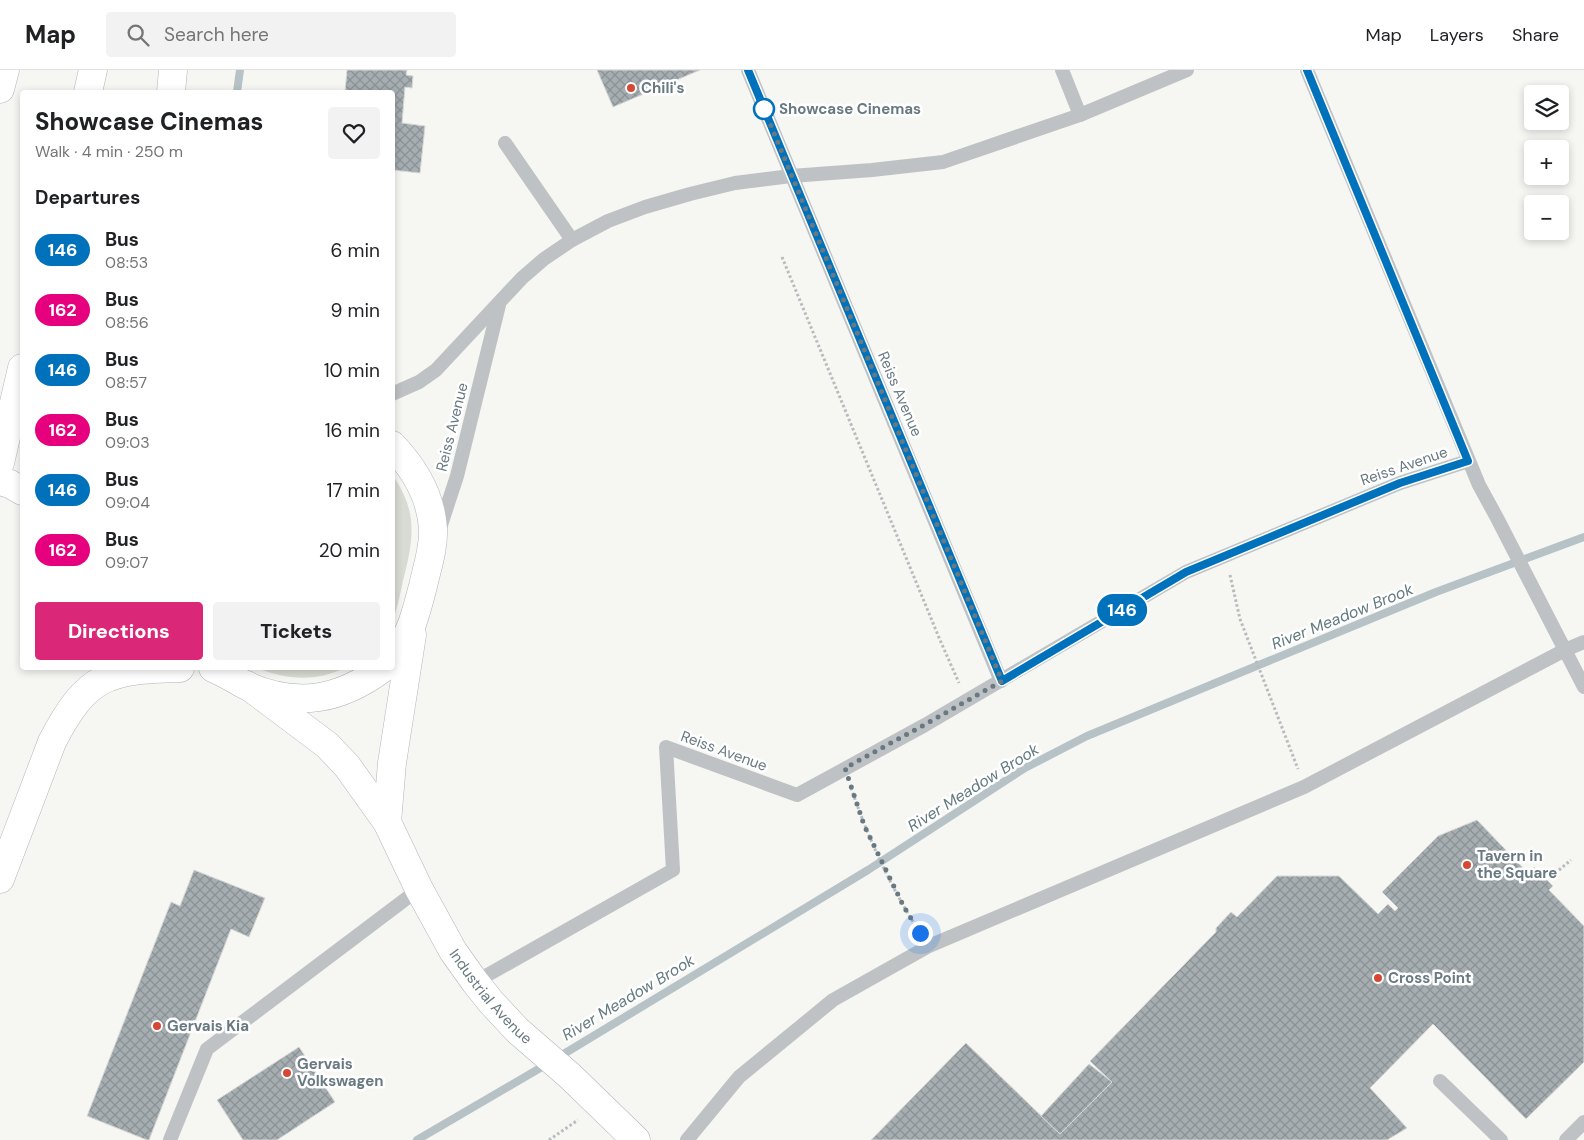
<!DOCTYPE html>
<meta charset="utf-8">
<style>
:root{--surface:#fff;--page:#f2f2f2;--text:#202124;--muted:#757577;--line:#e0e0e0;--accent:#db2777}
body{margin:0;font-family:"DM Sans",sans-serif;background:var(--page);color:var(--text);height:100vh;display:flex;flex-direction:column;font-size:19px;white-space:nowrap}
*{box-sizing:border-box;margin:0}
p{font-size:16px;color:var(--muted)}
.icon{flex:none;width:28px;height:28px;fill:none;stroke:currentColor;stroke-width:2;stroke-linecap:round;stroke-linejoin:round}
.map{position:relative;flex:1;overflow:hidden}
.panel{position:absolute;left:20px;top:20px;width:375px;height:580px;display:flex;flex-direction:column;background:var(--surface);border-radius:5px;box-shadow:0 2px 8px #0003}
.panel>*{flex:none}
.badge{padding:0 10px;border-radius:16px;font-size:18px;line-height:32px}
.tools{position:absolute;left:1524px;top:15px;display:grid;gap:10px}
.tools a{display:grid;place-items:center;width:45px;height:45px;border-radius:5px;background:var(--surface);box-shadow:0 2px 8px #0003;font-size:25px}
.you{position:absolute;width:25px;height:25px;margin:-12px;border:4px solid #fff;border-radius:50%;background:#1a73e8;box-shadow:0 0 0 8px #1a73e833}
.map>.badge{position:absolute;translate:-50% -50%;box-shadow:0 0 0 2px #fff}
h2{padding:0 15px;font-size:19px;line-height:45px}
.round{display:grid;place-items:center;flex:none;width:52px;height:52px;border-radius:5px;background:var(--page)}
.headline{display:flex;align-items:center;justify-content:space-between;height:85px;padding:0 15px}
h1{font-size:24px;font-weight:800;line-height:38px}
.cta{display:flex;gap:10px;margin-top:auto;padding:10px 15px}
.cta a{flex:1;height:58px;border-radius:5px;background:var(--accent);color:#fff;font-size:20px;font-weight:800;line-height:58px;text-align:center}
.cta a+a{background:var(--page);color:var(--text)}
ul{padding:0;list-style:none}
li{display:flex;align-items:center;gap:15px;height:60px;padding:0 15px}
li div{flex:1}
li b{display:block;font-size:19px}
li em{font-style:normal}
li .badge{min-width:55px;font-weight:700;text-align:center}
header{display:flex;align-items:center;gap:30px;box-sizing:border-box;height:70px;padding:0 25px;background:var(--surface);border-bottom:1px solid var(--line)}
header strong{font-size:24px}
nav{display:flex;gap:28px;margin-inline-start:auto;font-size:18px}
.search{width:350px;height:45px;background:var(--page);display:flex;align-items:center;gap:12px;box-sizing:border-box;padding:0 18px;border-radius:5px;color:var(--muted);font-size:19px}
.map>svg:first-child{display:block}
</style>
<header>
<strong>Map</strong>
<div class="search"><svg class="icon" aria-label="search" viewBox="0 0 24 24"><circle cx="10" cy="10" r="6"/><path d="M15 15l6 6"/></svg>Search here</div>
<nav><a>Map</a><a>Layers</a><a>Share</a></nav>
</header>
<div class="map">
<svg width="1584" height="1070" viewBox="0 0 1584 1070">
<defs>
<pattern id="building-cross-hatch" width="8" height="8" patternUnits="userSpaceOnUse" patternTransform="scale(1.25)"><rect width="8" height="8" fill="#a6aeb2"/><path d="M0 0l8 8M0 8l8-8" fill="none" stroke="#8b9296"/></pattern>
</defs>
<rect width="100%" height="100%" fill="#f6f6f3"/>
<g fill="#d7dbd3">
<path d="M393 406C419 443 413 471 403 511 400 524 398 537 393 549Z"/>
<path d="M257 598H345C314 612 288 610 257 598Z"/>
</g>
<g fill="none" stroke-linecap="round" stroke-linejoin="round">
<g stroke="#b6c2c5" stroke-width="8">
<path d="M237 22 240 0"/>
<path d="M557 988 868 800 1025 698 1087 666 1436 522 1584 467"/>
<path d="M417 1070 547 994"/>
</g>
</g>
<g fill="url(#building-cross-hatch)" stroke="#d8d8d6">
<path d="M347 0H407L406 5 413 6 412 18 405 17 402 53 425 56 420 103 392 100V22H345Z"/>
<path d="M597 0H700L613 37Z"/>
<path d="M1477 750 1528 803 1534 797 1553 816 1549 820 1584 856V992L1526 1049 1433 954 1370 1018 1407 1058 1387 1070H871L966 973 1060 1064 1112 1012 1090 991 1216 862V858L1231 842 1237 847 1277 806H1339L1378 844 1388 834 1395 841 1398 838 1382 822 1438 766Z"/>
<path d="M194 800 265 828 249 867 231 859 149 1070H147L87 1046 171 832 180 836Z"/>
<path d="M299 977 335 1032 277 1070H243L217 1030Z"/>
<path d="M1089 994 1112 1012 1060 1064 1041 1046Z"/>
</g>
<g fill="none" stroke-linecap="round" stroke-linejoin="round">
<g stroke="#b0b6ba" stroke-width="29">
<g id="secondary">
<path d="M392 375C415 399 431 426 433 459 434 478 427 498 423 516 415 546 412 563 392 589"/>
<path d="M0 411 10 414 22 421"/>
<path d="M213 598C225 603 236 610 247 616 298 638 340 630 383 598"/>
<path id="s1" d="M247 615 327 675 347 696 387 752 419 819 453 881 475 912 491 932 517 960 570 1006 636 1070"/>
<path d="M387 752 392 693 412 565"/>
</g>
</g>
<g stroke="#b1b6b8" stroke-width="29">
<g id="highway">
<path d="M0 19 5 0"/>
<path d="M88 22 93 0"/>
<path d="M171 22 173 0"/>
<path d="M0 393 22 298"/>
<path d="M0 809 52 672C87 604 108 600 180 598"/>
</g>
</g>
<g stroke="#b8bbbd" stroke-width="3" stroke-dasharray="2.5 2.5" stroke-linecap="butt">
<path d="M782 187 940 570 959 613"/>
<path d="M1230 505 1240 549 1298 699"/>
<path d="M851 718C868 767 890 817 919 861"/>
<path d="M1559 800 1571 790"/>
<path d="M549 1070 578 1050"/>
</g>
<g stroke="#bec2c5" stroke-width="14">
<path d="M748 0 1001 611"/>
<path d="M1062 0 1080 45"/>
<path d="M1307 0 1479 415 1497 448 1584 617"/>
<path d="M505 73 572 170"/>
<path d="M392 324 419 312 436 300 522 208 544 189 572 170 608 151 645 137 690 124 735 113 791 106 872 100 943 92 1080 45 1187 0"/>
<path d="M439 461 457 406 499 235"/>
<path d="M475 912 673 800 666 677 797 725 925 655 1186 502 1400 413 1468 391"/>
<path d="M1440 1011 1501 1070"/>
<path d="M170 1070 207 979 419 819"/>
<path d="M687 1070 739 1007 833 930 929 876 1304 717 1565 580 1584 572"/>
<path d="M1566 1070 1584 1052"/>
</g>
<use href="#secondary" stroke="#fff" stroke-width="28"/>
<use href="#highway" stroke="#fff" stroke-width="28"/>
</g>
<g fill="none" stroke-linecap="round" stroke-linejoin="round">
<g stroke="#fff" stroke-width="11">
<path id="line" d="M748 0 1002 611 1186 502 1400 413 1468 391 1307 0"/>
</g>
<use href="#line" stroke="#0072bc" stroke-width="8"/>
<path stroke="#687982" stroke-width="5" stroke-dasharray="0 9" d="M764 39 1002 611 924 655 845 698 864 755 904 837 920 863"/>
</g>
<g fill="#d54835" stroke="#fff" stroke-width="2">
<circle cx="631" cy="18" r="5"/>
<circle cx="1467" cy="795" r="5"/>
<circle cx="1378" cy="908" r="5"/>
<circle cx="157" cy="956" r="5"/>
<circle cx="287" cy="1003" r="5"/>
</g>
<circle fill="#fff" stroke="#0072bc" stroke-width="2.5" cx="764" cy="39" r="10"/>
<g text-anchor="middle" stroke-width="5" stroke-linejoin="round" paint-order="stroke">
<g font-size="15" font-weight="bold" fill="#687982" stroke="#fff" text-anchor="start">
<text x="641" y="23">Chili's</text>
<text x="1477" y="791">Tavern in<tspan x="1477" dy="17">the Square</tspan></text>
<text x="1388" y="913">Cross Point</text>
<text x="167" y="961">Gervais Kia</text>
<text x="297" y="999">Gervais<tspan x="297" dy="17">Volkswagen</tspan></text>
</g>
<g font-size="15" font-weight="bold" fill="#687982" stroke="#fff" text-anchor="start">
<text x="779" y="44">Showcase Cinemas</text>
</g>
<g font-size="15" fill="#687982" stroke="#fff">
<text transform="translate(900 324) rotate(67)" y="5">Reiss Avenue</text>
<text transform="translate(452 357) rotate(-76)" y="5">Reiss Avenue</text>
<text transform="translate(1404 396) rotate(-19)" y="5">Reiss Avenue</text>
<text transform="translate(724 681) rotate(20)" y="5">Reiss Avenue</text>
<text dy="5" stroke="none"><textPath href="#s1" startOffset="402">Industrial Avenue</textPath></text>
</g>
<g font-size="16" font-style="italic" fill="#637a7e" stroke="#fff">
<text transform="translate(1342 546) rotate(-22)" y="6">River Meadow Brook</text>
<text transform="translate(973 717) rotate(-32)" y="6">River Meadow Brook</text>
<text transform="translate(628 927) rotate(-31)" y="6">River Meadow Brook</text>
</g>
</g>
</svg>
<div class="tools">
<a><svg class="icon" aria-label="layers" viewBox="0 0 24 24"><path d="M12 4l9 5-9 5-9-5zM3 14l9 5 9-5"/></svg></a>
<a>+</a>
<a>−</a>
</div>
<div class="you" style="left:920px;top:863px"></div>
<b class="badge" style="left:1122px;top:540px;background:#0072bc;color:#fff">146</b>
<section class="panel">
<div class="headline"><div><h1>Showcase Cinemas</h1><p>Walk · 4 min · 250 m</p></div><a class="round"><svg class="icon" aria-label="heart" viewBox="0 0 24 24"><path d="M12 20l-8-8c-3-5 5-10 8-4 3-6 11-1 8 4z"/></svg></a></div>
<h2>Departures</h2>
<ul>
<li><span class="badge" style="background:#0072bc;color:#fff">146</span><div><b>Bus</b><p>08:53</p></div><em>6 min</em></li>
<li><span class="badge" style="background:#e6007e;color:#fff">162</span><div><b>Bus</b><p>08:56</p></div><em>9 min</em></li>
<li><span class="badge" style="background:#0072bc;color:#fff">146</span><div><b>Bus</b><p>08:57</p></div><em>10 min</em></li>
<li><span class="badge" style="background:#e6007e;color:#fff">162</span><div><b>Bus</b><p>09:03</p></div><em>16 min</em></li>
<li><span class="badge" style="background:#0072bc;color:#fff">146</span><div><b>Bus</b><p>09:04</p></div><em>17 min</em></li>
<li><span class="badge" style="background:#e6007e;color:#fff">162</span><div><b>Bus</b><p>09:07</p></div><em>20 min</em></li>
</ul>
<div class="cta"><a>Directions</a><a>Tickets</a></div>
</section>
</div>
